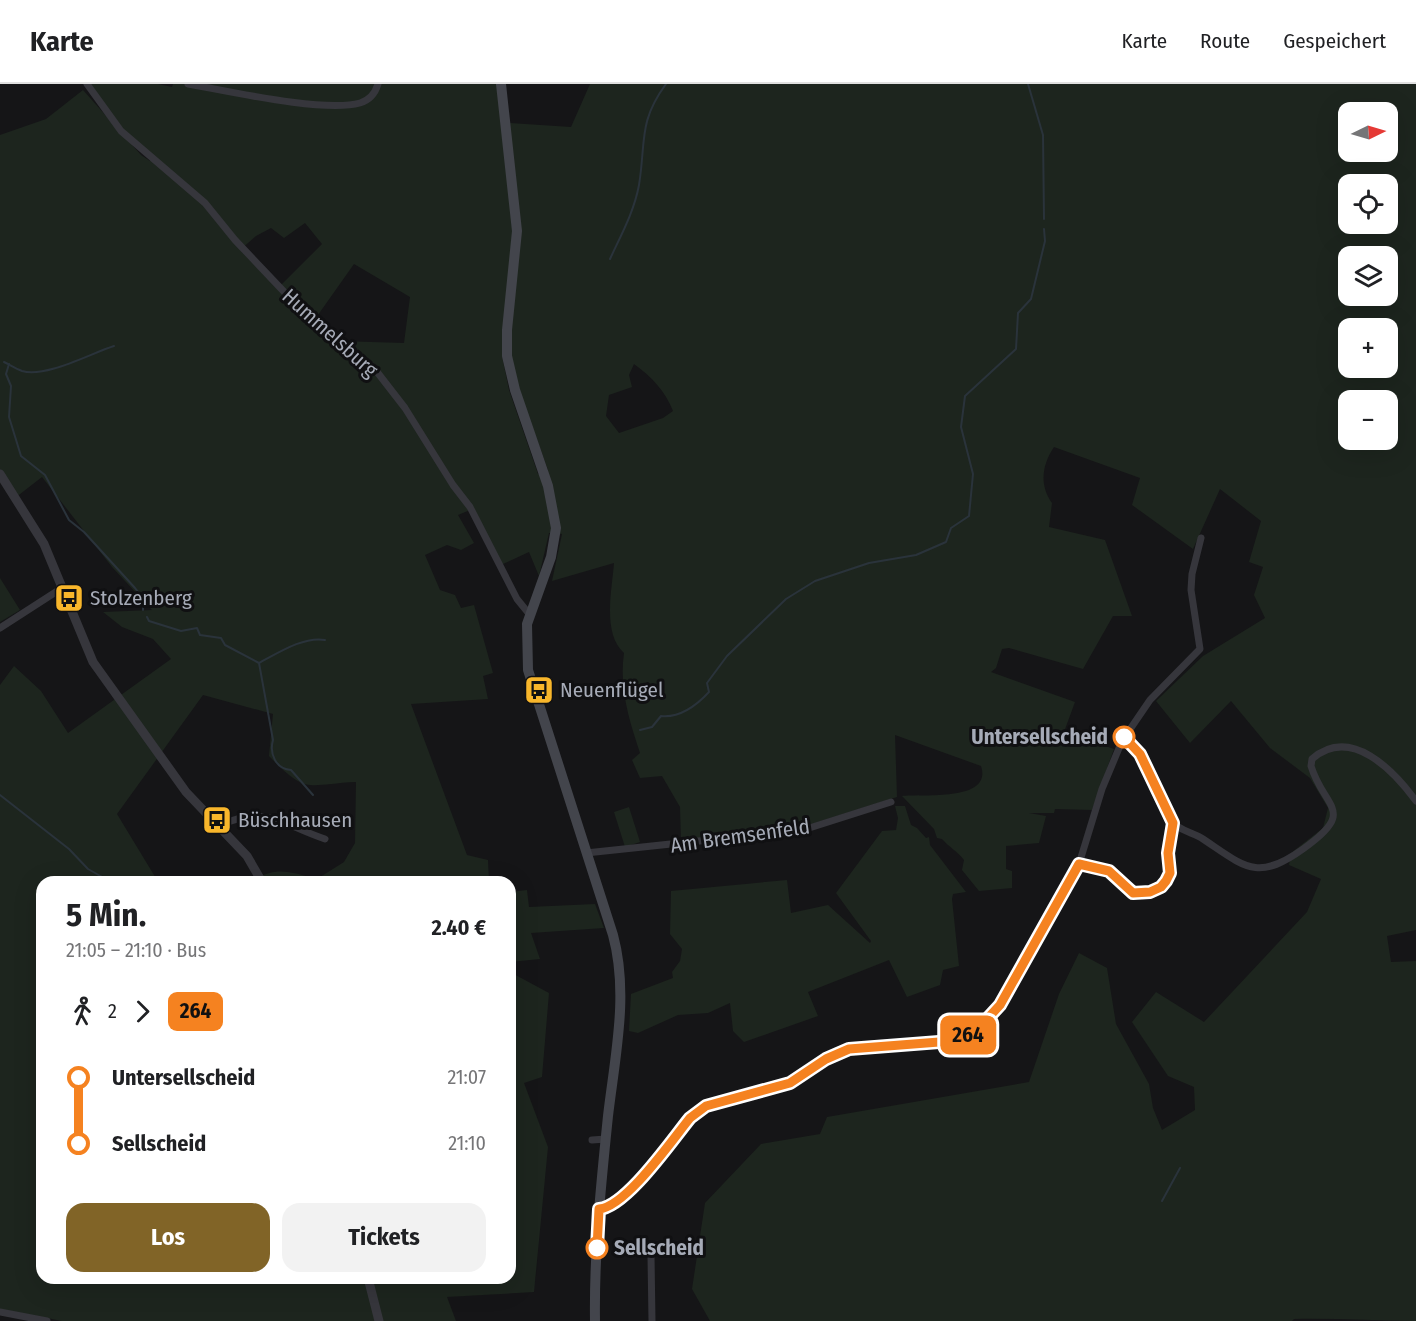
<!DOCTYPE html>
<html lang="de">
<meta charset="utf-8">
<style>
:root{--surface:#fff;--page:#f2f2f2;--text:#202124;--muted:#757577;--line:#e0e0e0;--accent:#816427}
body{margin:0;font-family:"Fira Sans Condensed",sans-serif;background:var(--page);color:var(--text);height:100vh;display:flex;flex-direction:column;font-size:22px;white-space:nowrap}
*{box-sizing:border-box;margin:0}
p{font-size:20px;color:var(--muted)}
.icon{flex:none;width:33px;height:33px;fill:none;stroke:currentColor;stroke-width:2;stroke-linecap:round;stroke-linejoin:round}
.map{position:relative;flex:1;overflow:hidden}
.drawer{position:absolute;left:36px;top:792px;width:480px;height:408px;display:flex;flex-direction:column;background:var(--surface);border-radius:18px;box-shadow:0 6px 24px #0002}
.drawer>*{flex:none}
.badge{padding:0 12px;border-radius:9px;font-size:21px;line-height:39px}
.needle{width:39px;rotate:85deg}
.controls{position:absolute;left:1338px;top:18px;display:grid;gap:12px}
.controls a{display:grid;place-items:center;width:60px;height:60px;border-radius:12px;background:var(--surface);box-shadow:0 6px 24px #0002;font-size:30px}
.map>.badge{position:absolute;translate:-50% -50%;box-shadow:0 0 0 3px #fff}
.legs{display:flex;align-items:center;gap:9px;height:66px;padding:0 30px;font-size:20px}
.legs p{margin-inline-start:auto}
.summary{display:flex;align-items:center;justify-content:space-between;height:102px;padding:0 30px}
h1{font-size:33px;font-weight:700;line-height:45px}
.cta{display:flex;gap:12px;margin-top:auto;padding:12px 30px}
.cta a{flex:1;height:69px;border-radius:18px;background:var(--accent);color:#fff;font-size:24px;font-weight:700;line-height:69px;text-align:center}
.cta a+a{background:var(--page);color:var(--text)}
ul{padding:0 30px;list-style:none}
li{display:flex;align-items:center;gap:21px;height:66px;font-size:22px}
li i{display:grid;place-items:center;width:9px;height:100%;margin:0 8px;background:currentColor}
li i::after{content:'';width:15px;height:15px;margin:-8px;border:4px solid;border-radius:50%;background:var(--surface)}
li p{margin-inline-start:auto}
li:first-child i{background:linear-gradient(#0000 50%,currentColor 0)}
li:last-child i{background:linear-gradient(currentColor 50%,#0000 0)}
header{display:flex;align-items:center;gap:36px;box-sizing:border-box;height:84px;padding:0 30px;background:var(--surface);border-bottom:2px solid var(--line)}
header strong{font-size:28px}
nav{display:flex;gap:33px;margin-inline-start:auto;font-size:21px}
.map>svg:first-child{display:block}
</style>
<header>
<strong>Karte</strong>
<nav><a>Karte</a><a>Route</a><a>Gespeichert</a></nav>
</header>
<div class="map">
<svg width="1416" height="1237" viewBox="0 0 1416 1237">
<rect width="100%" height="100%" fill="#151517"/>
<g fill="#1d251e" fill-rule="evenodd">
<path d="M91 0H158L172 3 173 0H498L513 152 502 272 509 306 538 390 548 386 513 289 510 245 519 173 510 39 571 43 590 0H1416V846L1387 852 1391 878 1416 877V1237C1375 1237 1335 1234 1294 1235L1292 1237H710L692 1205 705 1119 761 1060 820 1050 827 1033 1029 998 1059 910 1079 869 1107 884 1116 940 1149 1000 1153 1024 1162 1046 1195 1026 1194 1003 1168 992 1132 938 1156 908 1204 938 1307 828 1321 795 1289 781 1291 769 1323 744 1328 724 1310 694 1270 664 1231 617 1190 659 1156 617 1203 572 1265 534 1254 511 1263 483 1249 478 1261 437 1220 405 1193 465 1132 421 1140 394 1054 363C1042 381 1039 401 1052 419L1049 443 1105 456 1132 532H1113L1083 585 1009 564 1002 565 996 584 991 588 1075 618 1064 648 1114 665 1092 726 1055 725 1054 729H1029L1046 732 1039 759 1006 762V785L1012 787V804L979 807 962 786 964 776C957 767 949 763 942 755L937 754 934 745 902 712C922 710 993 718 981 682L895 651 897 713 802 743 681 756 680 723 662 692 640 694 632 676 640 669C629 636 619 604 624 569 602 549 612 506 614 479L552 497 562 450 549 449 539 492 529 468 501 481 470 426 458 431 474 459 461 466 447 461 425 471 440 506 455 511 461 524 474 521 493 589 483 592 488 615 411 620 467 771 488 776 489 798H251C276 781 290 788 317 795L344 778 355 759 356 698C306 700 308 712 269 672L273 630 203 611 117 730 157 796 184 794 189 798H42V1194H366L376 1237H62L0 1225V601L14 582 41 607 68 649 171 575 153 555 122 543 103 528 152 526 112 483 42 393 15 414 0 390V51L46 35 83 6 141 71 150 77 154 72C128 57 107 24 91 0ZM1348 28H1388V68H1348ZM1348 100H1388V140H1348ZM305 139 322 160 277 205 240 166 256 152 271 144 284 154ZM1348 172H1388V212H1348ZM354 180 410 213 404 259 338 257 313 238ZM1348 244H1388V284H1348ZM634 280C652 293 665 307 673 327L663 334 619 349 606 332 609 311 632 303 629 291ZM1348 316H1388V356H1348Z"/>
<path d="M0 494 20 526 0 538Z"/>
<path d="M895 722H905L911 741 917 744 926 754 929 753 930 761 966 808 953 810 952 815 959 882 943 886 940 901 907 913 889 876 808 908 818 932 744 958 733 947 730 919 708 929 678 931 638 949 629 947 631 910 673 894 672 888 680 877 682 865 670 850 671 807 787 796 791 829 828 821 870 859 871 857 836 809 882 747 896 746 898 734Z"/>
<path d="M629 723 640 758 625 763 614 728Z"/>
<path d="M527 806 529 823 595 820 604 844 531 849 540 875 510 878V808Z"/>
<path d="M510 888 549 909 542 993 524 999 548 1063 534 1208 447 1213 456 1237H382L372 1194H510Z"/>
</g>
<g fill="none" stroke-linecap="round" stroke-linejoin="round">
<g stroke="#2a333b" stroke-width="2">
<path d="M1028 0 1043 51 1044 135"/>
<path d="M610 175C621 151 634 128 639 101 646 58 638 38 666 0"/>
<path d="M4 278C10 281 16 285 22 287 46 294 89 270 114 262"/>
<path d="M9 280 6 290 11 302 9 333 21 372 45 391 69 436 84 448 135 504 143 514V526"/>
<path d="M147 533 149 537 181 547 197 544 200 551 221 554 225 561 259 579 273 656C269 670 276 685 291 686L313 711"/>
<path d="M259 579C278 569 304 552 325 556"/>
<path d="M640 646 652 643 661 632C680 634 696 622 709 608L707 599 727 572 786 515 815 497 869 479 916 471 946 458 951 444 969 432 973 390 961 343 965 312 1016 265 1018 229 1031 215 1045 157 1044 145"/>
<path d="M0 711 69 765 88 785 111 798"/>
<path d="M1162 1117 1180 1084"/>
</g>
<g stroke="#36363c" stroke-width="7">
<path d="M87 0 121 47 205 119 235 156 289 213 374 284 405 324 453 401 470 423 517 515 530 531"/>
<path d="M188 0C228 7 324 29 360 19 370 16 375 10 378 0"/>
<path d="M0 544 62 504"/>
<path d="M1124 653C1141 671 1154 692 1164 715 1166 722 1167 730 1171 736 1177 746 1194 749 1203 755 1245 783 1257 798 1303 765 1358 726 1324 725 1311 682L1312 675C1351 641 1394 687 1416 717"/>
<path d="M218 742C267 720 280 740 325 755"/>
<path d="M586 769 803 746 891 718"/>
<path d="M1079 780 1113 789 1133 809 1158 804C1177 791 1166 760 1173 739"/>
<path d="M592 1056 606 1055"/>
<path d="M599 1125C627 1123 672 1056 690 1034 717 1009 757 1014 789 999 811 989 828 970 853 964 908 951 963 976 1000 921L1079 780 1102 705 1122 657 1150 616 1200 565 1191 506 1192 490 1201 454"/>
<path d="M651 1172 652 1237"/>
<path d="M0 1228 47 1237"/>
</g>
<g stroke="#36363c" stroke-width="9">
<path d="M0 390 44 460 93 578 186 708 247 772 262 798"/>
<path d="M368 1194 379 1237"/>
</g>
<path stroke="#43454c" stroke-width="10" d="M501 0 517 147 507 246V272L515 306 548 402 556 444 551 473 527 540 528 586 613 851C629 910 615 972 608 1032 601 1100 594 1168 595 1237"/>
</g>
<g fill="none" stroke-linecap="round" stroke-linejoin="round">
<g stroke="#fff" stroke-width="14">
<path id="line-1" d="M597 1164 599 1125C626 1123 672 1056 690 1034L706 1022 790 999 826 975 849 965 952 957 977 946 1000 921 1079 780 1109 787 1133 809 1150 808 1161 803 1166 797 1170 789 1168 769 1173 739 1140 670 1124 653"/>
</g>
<use href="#line-1" stroke="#f58220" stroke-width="9"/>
</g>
<defs>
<g id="bus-square" transform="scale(1.5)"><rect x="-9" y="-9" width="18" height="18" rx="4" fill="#f8b62b" stroke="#101012"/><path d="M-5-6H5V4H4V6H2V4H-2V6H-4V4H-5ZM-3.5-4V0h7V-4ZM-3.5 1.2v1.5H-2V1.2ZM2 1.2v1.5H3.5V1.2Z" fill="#111"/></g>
</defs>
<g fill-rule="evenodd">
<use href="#bus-square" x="69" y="514"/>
<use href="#bus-square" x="539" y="606"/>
<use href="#bus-square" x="217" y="736"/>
</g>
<g fill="#fff" stroke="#f58220" stroke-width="3">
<circle cx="1124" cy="653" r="10"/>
<circle cx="597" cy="1164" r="10"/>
</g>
<g text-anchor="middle" stroke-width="6" stroke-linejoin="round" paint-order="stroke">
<g font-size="21" fill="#a6abb7" stroke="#101012">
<text transform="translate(330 249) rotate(42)" y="7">Hummelsburg</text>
<text transform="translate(740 752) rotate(-8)" y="7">Am Bremsenfeld</text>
</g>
<g font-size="21" fill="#a6abb7" stroke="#101012" text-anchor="start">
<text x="90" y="521">Stolzenberg</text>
<text x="560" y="613">Neuenflügel</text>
<text x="238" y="743">Büschhausen</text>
</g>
<g font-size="21" font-weight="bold" fill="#a6abb7" stroke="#101012" text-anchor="end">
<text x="1108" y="660">Untersellscheid</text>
<text x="614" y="1171" text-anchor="start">Sellscheid</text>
</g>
</g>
</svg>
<div class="controls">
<a><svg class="needle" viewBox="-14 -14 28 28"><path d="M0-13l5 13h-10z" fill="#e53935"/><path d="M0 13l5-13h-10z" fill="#757577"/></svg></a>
<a><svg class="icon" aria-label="locate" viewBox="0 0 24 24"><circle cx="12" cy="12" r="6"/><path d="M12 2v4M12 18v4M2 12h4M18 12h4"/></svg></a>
<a><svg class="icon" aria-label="layers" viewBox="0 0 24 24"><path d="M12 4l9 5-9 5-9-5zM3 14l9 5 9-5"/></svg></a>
<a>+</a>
<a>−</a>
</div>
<b class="badge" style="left:968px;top:951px;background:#f58220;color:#111">264</b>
<section class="drawer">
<div class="summary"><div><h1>5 Min.</h1><p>21:05 – 21:10 · Bus</p></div><b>2.40 €</b></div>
<div class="legs"><svg class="icon" aria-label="walk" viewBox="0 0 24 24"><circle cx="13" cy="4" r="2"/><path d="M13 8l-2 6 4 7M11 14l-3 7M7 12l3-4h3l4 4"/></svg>2<svg class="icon" aria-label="forward" viewBox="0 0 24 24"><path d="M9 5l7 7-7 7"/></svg><b class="badge" style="background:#f58220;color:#111">264</b></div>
<ul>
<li><i style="color:#f58220"></i><b>Untersellscheid</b><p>21:07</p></li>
<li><i style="color:#f58220"></i><b>Sellscheid</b><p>21:10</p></li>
</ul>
<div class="cta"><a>Los</a><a>Tickets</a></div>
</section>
</div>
